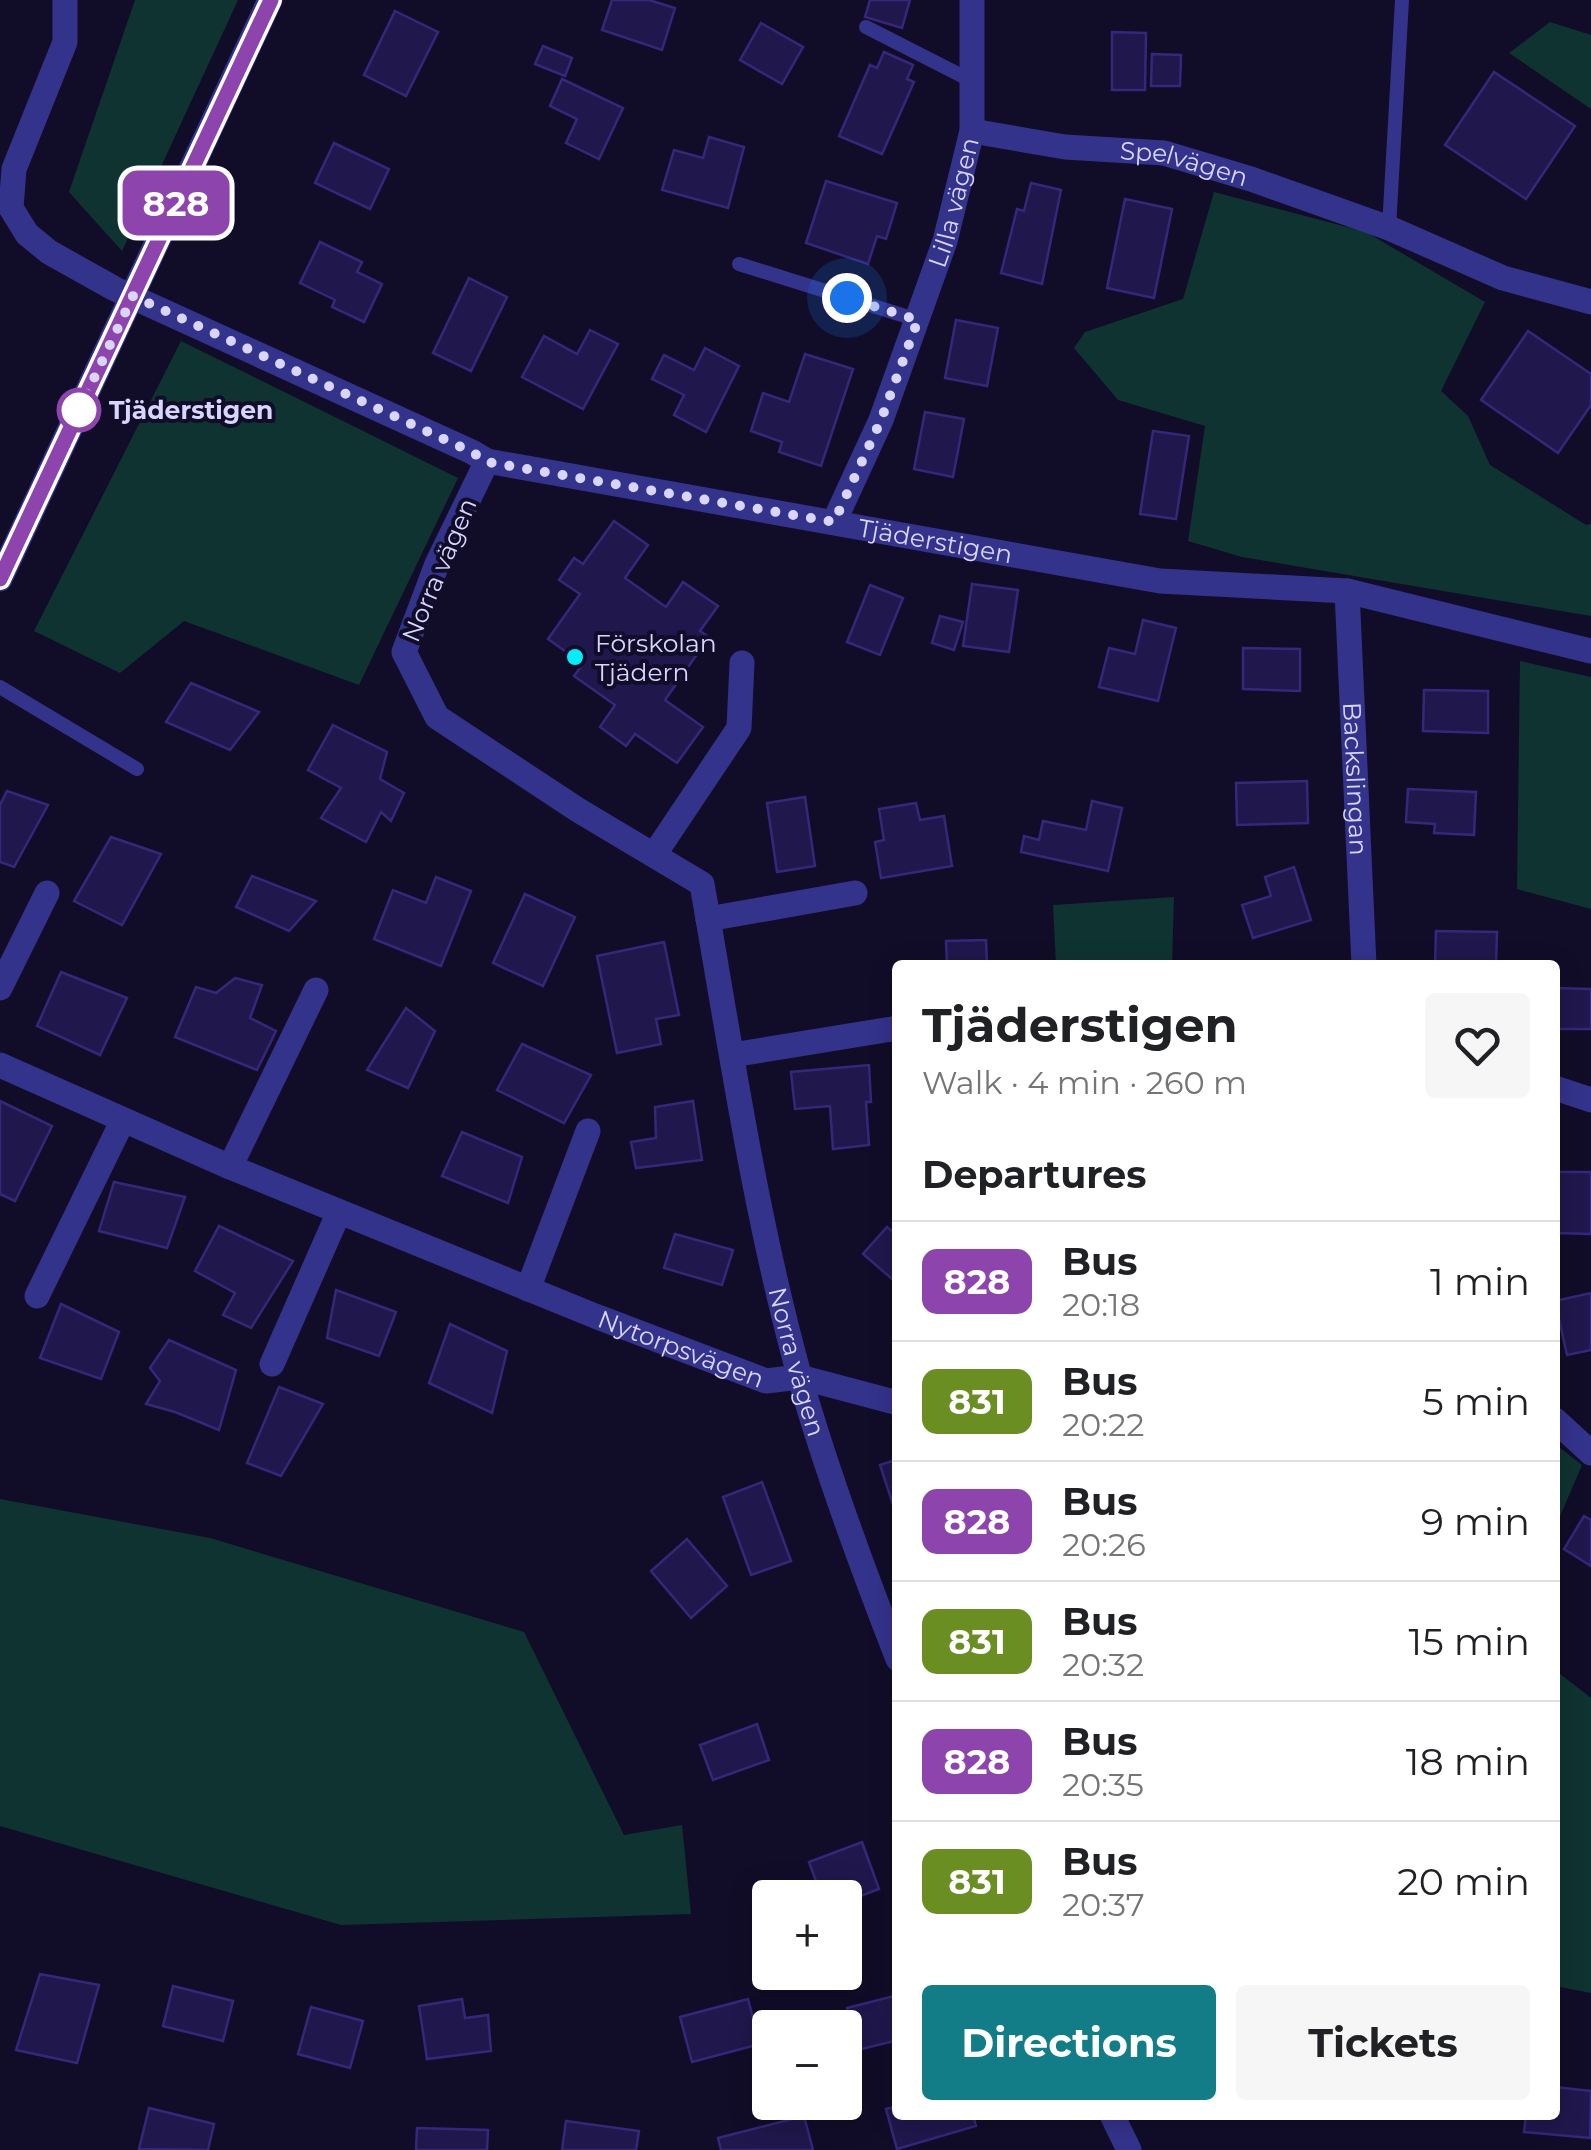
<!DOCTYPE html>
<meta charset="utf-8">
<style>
:root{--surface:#fff;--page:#f6f6f6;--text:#202124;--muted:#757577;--line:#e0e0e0;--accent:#127d87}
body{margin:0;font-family:Montserrat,sans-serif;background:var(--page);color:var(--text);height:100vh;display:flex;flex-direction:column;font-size:38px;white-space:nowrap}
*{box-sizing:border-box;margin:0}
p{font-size:32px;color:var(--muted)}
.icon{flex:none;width:55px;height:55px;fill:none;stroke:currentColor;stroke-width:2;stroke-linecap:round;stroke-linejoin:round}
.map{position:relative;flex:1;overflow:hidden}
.side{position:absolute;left:892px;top:960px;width:668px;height:1160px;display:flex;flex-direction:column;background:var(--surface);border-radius:10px;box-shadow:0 5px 25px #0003}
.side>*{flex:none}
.badge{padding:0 20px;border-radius:15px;font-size:35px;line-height:65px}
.tools{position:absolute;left:752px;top:1880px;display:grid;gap:20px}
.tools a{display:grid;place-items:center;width:110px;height:110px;border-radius:10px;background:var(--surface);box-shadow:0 5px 25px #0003;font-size:50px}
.you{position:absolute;width:50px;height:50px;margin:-25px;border:8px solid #fff;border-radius:50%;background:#1a73e8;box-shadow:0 0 0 15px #1a73e833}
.map>.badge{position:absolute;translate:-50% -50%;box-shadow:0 0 0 5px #fff}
h2{padding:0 30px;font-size:38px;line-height:90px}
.round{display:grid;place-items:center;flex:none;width:105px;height:105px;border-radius:10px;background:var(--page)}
.overview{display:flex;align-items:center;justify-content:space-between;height:170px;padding:0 30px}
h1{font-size:48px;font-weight:700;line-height:75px}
.primary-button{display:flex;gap:20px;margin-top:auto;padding:20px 30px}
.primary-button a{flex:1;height:115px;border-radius:10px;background:var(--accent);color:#fff;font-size:40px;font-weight:700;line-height:115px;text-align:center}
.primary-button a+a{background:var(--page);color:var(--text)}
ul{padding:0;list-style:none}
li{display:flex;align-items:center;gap:30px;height:120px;padding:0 30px;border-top:2px solid var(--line)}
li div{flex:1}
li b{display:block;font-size:38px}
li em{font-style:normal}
li .badge{min-width:110px;font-weight:700;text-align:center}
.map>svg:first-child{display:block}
</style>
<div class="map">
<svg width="1591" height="2150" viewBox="0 0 1591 2150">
<rect width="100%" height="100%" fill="#110d29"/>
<g fill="#0f3331">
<path d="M135 0H238L122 251 69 192Z"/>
<path d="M1550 22 1591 35V109L1509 53Z"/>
<path d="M1214 192 1366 232 1485 302 1441 391 1468 416 1490 465 1586 525 1591 524V616L1242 557 1188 541 1205 426 1118 400 1074 348 1085 332 1183 299Z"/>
<path d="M181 341 458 478 359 685 184 621 120 673 34 631Z"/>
<path d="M1520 661 1591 677V909L1517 889Z"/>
<path d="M1174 897 1172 965H1056L1053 905Z"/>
<path d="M1555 1444 1582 1465 1555 1528Z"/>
<path d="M0 1499 210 1538 524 1632 624 1835 682 1825 691 1914 341 1925 0 1826Z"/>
<path d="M1555 1670 1591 1698V1993L1555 1986Z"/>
</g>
<g fill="#20174c" stroke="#35277a" stroke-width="2.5">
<path d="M612 0H649L675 8 662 50 602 30Z"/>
<path d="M870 0H910L902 28 865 17Z"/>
<path d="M395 11 438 32 406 96 364 75Z"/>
<path d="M761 23 803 47 782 84 740 60Z"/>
<path d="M1112 32 1146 33 1145 90H1112Z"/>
<path d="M543 46 572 58 565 76 535 64Z"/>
<path d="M884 52 913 65 907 79 914 82 882 154 839 136 870 65 877 68Z"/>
<path d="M1152 54 1181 55 1180 86H1151Z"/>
<path d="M1494 72 1575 126 1526 199 1445 145Z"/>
<path d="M562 79 623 108 599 159 566 143 577 119 550 106Z"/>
<path d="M709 137 744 147 728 208 662 190 674 150 703 158Z"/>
<path d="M334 143 389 169 370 209 315 183Z"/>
<path d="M826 181 897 203 886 239 877 236 868 264 806 243Z"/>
<path d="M1031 183 1061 190 1042 284 1001 273 1017 209 1024 211Z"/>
<path d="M1125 199 1172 209 1154 298 1107 288Z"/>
<path d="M320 242 362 262 357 272 382 284 364 322 332 307 335 300 300 283Z"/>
<path d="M469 278 507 297 471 371 433 353Z"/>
<path d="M956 320 998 328 987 386 945 378Z"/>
<path d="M590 330 618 344 583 409 522 377 544 336 577 354Z"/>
<path d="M1528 331 1591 374V405L1558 453 1481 400Z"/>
<path d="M705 348 739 366 706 432 674 415 684 395 652 379 664 355 694 370Z"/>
<path d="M805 354 853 369 821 466 779 452 782 442 751 431 763 393 789 402Z"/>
<path d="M925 412 964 419 953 477 914 469Z"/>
<path d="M1153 431 1189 436 1176 519 1140 514Z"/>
<path d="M614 521 648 545 625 578 666 607 683 582 718 606 700 631 709 637 665 700 703 727 677 763 635 734 626 746 600 727 615 705 574 676 583 664 548 639 580 594 559 580 574 558 583 564Z"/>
<path d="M972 584 1018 590 1009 652 963 646Z"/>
<path d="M870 585 903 598 880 655 847 642Z"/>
<path d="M940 616 963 622 954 650 932 643Z"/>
<path d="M1143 620 1176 628 1158 701 1099 687 1109 648 1135 654Z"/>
<path d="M1243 648 1300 649V691L1243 689Z"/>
<path d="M191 683 259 712 230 750 166 722Z"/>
<path d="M1424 690 1488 691V733L1423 731Z"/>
<path d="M333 725 387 752 380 779 404 793 391 821 381 812 366 842 321 818 341 788 308 770Z"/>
<path d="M1307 781 1308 823 1237 825 1236 783Z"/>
<path d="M1408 789 1476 792 1474 835 1434 833 1435 824 1406 822Z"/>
<path d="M7 791 48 805 14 867 0 862V805Z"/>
<path d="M805 797 815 866 777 872 767 803Z"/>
<path d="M1092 801 1122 808 1108 871 1021 852 1024 836 1039 840 1043 821 1086 830Z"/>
<path d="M916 803 920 820 944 816 952 866 881 878 875 842 884 840 879 809Z"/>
<path d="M111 837 161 854 122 925 74 901Z"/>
<path d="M1294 867 1311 920 1253 938 1242 905 1271 896 1265 877Z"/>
<path d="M252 876 316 901 289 931 236 907Z"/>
<path d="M436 877 471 891 441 966 374 939 393 890 426 903Z"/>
<path d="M525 894 575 917 543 986 493 963Z"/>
<path d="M1436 931 1497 932 1496 965H1435Z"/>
<path d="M986 940 987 965H947L946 941Z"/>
<path d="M664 942 679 1015 656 1019 661 1044 617 1053 597 956Z"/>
<path d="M61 972 127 998 100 1055 37 1026Z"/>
<path d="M235 978 262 985 250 1018 276 1031 257 1070 175 1037 196 987 216 993Z"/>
<path d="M1555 988 1591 989V1029H1555Z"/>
<path d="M406 1008 435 1031 408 1088 367 1070Z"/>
<path d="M522 1044 591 1075 564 1123 497 1090Z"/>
<path d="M869 1065 871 1102H866L869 1145 833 1149 830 1106 795 1109 791 1072Z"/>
<path d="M0 1101 52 1126 15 1201 0 1194Z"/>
<path d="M693 1101 702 1160 636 1168 631 1142 656 1138 655 1107Z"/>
<path d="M462 1132 522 1157 508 1203 442 1176Z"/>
<path d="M1558 1172H1591V1234L1556 1233Z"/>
<path d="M114 1182 185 1197 167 1248 99 1231Z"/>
<path d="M219 1226 293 1261 251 1328 223 1315 235 1293 195 1271Z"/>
<path d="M887 1227 898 1236V1284L863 1254Z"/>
<path d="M675 1234 733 1250 722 1285 664 1268Z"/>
<path d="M336 1290 396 1312 379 1356 327 1338Z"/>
<path d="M1591 1293V1350L1567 1355 1555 1301Z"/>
<path d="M61 1304 119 1332 101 1379 40 1358Z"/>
<path d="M450 1324 507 1351 492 1413 429 1383Z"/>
<path d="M169 1340 236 1370 219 1430 175 1412 146 1404 160 1381 150 1368Z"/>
<path d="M279 1387 323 1404 281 1476 247 1463Z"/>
<path d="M898 1459V1520L880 1465Z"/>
<path d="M762 1482 791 1561 751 1575 723 1497Z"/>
<path d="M1584 1516 1591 1520V1566L1564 1549Z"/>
<path d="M687 1539 727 1586 691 1618 651 1571Z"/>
<path d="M757 1724 769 1760 713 1780 700 1745Z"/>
<path d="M862 1842 879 1889 845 1902V1898H822L809 1862Z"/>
<path d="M40 1974 99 1985 77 2063 16 2050Z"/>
<path d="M173 1986 233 2001 223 2041 163 2026Z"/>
<path d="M898 1995V2040L858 2050 847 2008Z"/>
<path d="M462 1999 465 2018 488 2015 491 2051 427 2059 419 2006Z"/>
<path d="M748 1999 760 2044 692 2062 680 2017Z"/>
<path d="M311 2007 363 2021 350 2068 298 2054Z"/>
<path d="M1555 2087 1591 2091 1590 2138 1524 2132 1526 2115H1555Z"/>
<path d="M898 2106V2115H973L976 2126 897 2149 886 2109Z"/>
<path d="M149 2108 214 2124 208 2150 139 2149Z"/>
<path d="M804 2116 813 2150H721L718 2138Z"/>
<path d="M566 2121 639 2131 636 2150H562Z"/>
<path d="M417 2128 488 2130 487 2150H416Z"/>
</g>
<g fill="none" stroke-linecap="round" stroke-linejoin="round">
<g stroke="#34338c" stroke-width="14">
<path d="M866 27 972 81"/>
<path d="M1389 228 1402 0"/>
<path d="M739 264 918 320"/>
<path d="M0 687 137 769"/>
</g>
<g stroke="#34338c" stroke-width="25">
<path id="s1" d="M65 0V42L14 169 11 208 27 234 49 252 115 289 472 452 487 461 1160 581 1347 591 1591 651"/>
<path id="s2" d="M972 131 1065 147 1164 153 1251 179 1389 228 1503 278 1591 302"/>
<path id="s3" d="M487 461 437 564 404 652 437 717 578 810 702 884C731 1049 755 1216 800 1378 827 1473 862 1567 898 1659"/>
<path id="s4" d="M834 522 881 420 945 241 972 131V0"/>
<path d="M0 579 270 0"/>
<path id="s5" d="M1347 591 1364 965"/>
<path d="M654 855 739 728 742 663"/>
<path d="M708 919 855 893"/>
<path d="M0 988 47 893"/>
<path d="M732 1055 898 1028"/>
<path id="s6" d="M0 1065 230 1167 595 1316 766 1381 800 1377 898 1403"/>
<path d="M1555 1088 1591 1100"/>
<path d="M230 1167 316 990"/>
<path d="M528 1289 588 1131"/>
<path d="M37 1296 123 1120"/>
<path d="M272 1364 339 1212"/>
<path d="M1555 1420 1591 1453"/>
<path d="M1112 2115 1129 2150"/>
</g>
</g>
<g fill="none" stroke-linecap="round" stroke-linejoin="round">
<g stroke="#fff" stroke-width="22">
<path id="line" d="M0 579 271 0"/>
</g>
<use href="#line" stroke="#8e44ad" stroke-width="15"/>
<path stroke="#d8d5ff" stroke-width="10" stroke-dasharray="0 18" d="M79 410 133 296 472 452 487 462 834 522 881 420 918 320 847 298"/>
</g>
<circle fill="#fff" stroke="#8e44ad" stroke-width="5" cx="79" cy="410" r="20"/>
<circle fill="#01eeff" stroke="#110d29" stroke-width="4" cx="575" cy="657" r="10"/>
<g text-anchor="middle" stroke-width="8" stroke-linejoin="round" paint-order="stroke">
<g font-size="25" fill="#d8d5ff" stroke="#110d29">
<text dy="9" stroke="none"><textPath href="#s2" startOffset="215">Spelvägen</textPath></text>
<text dy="9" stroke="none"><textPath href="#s4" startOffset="342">Lilla vägen</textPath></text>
<text dy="9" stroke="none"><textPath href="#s1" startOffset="1218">Tjäderstigen</textPath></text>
<text transform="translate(439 570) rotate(-67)" y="9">Norra vägen</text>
<text dy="9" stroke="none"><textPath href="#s5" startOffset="188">Backslingan</textPath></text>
<text dy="9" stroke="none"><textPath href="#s6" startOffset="738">Nytorpsvägen</textPath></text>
<text dy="9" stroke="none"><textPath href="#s3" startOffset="1082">Norra vägen</textPath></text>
</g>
<g font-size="25" font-weight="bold" fill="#d8d5ff" stroke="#110d29" text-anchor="start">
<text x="109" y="419">Tjäderstigen</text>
</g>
<g font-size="25" fill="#d8d5ff" stroke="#110d29" text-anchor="start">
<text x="595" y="652">Förskolan<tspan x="595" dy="29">Tjädern</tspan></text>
</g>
</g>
</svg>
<div class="tools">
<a>+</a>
<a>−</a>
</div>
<div class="you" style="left:847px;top:298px"></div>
<b class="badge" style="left:176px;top:203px;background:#8e44ad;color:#fff">828</b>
<section class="side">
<div class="overview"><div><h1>Tjäderstigen</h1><p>Walk · 4 min · 260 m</p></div><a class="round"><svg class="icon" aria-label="heart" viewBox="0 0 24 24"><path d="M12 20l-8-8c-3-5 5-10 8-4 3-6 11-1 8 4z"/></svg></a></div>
<h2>Departures</h2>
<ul>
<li><span class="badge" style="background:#8e44ad;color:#fff">828</span><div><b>Bus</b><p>20:18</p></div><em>1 min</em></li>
<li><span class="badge" style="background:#6b8e23;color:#fff">831</span><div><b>Bus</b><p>20:22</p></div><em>5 min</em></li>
<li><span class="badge" style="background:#8e44ad;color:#fff">828</span><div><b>Bus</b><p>20:26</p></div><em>9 min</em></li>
<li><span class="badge" style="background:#6b8e23;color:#fff">831</span><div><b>Bus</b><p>20:32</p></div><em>15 min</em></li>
<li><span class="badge" style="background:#8e44ad;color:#fff">828</span><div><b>Bus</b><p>20:35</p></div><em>18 min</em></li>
<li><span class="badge" style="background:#6b8e23;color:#fff">831</span><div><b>Bus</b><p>20:37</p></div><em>20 min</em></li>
</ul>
<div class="primary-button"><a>Directions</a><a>Tickets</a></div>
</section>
</div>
